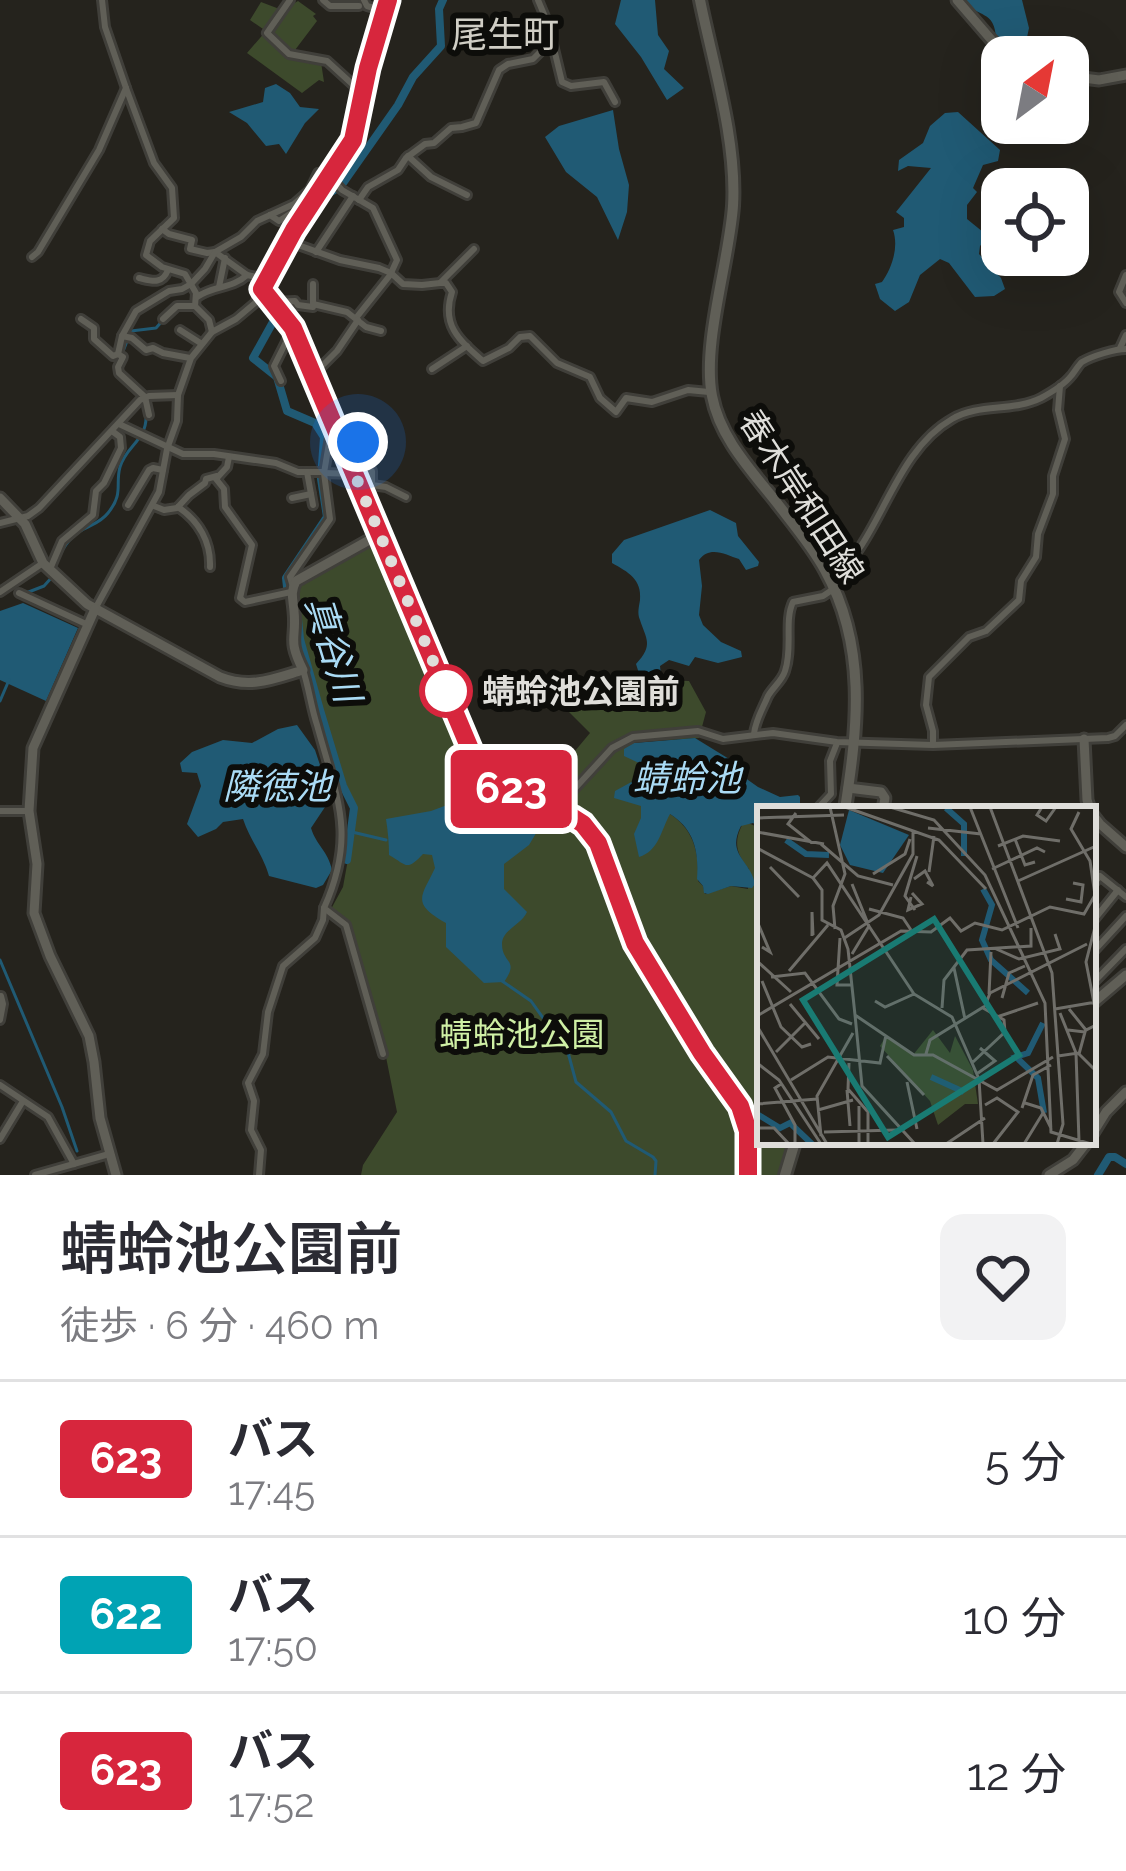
<!DOCTYPE html>
<html lang="ja">
<meta charset="utf-8">
<style>
:root{--surface:#fff;--page:#f2f2f3;--text:#2b2b33;--muted:#7c7c81;--line:#e1e1e2}
body{margin:0;font-family:Raleway,"Noto Sans JP",sans-serif;background:var(--page);color:var(--text);height:100vh;display:flex;flex-direction:column;font-size:45px;white-space:nowrap}
*{box-sizing:border-box;margin:0}
p{font-size:39px;color:var(--muted)}
.icon{flex:none;width:66px;height:66px;fill:none;stroke:currentColor;stroke-width:2;stroke-linecap:round;stroke-linejoin:round}
.map{position:relative;height:1175px;overflow:hidden}
.drawer{display:flex;flex-direction:column;background:var(--surface);flex:1}
.drawer>*{flex:none}
.badge{padding:0 24px;border-radius:9px;font-size:42px;line-height:78px}
.needle{width:78px;rotate:32deg}
.controls{position:absolute;left:981px;top:36px;display:grid;gap:24px}
.controls a{display:grid;place-items:center;width:108px;height:108px;border-radius:24px;background:var(--surface);box-shadow:0 12px 48px #0002;font-size:60px}
.you{position:absolute;width:60px;height:60px;margin:-30px;border:9px solid #fff;border-radius:50%;background:#1a73e8;box-shadow:0 0 0 18px #1a73e833}
.map>.badge{position:absolute;translate:-50% -50%;box-shadow:0 0 0 6px #fff}
.round{display:grid;place-items:center;flex:none;width:126px;height:126px;border-radius:24px;background:var(--page)}
.headline{display:flex;align-items:center;justify-content:space-between;height:204px;padding:0 60px}
h1{font-size:57px;font-weight:600;line-height:90px}
ul{padding:0;list-style:none}
li{display:flex;align-items:center;gap:36px;height:156px;padding:0 60px;border-top:3px solid var(--line)}
li div{flex:1}
li b{display:block;font-size:45px}
li em{font-style:normal}
li .badge{min-width:132px;font-weight:700;text-align:center}
.map>svg:first-child{display:block}
</style>
<div class="map">
<svg width="1126" height="1175" viewBox="0 0 1126 1175">
<rect width="100%" height="100%" fill="#25231d"/>
<g fill="#3d4a2c">
<path d="M298 1 316 14 313 16 317 21 292 54 321 62 324 82 319 80 302 93 247 53 266 31 250 20 261 2 282 10Z"/>
<path d="M377 539 469 760C499 805 553 799 585 833 611 862 616 918 634 953 663 1011 707 1061 739 1117L743 1132 741 1175H361L363 1165 397 1112 385 1052 362 965 353 948 348 923 331 909 343 887 356 815 355 807 344 786 301 639 298 603 294 592 297 585Z"/>
<path d="M634 676 642 687 662 688 664 680 689 681 706 712 699 738 632 742 634 743 637 762 641 764 670 814C694 830 699 852 698 881L703 886 705 894 731 886 748 889 749 869C737 855 733 843 742 825L748 823 760 828V1014L756 1037 760 1062V1142H788L778 1175H753L752 1127 745 1103 707 1051 639 940 601 835 579 815 528 791 536 772 541 774 548 764 560 769 590 733 568 711C591 670 589 677 634 676Z"/>
</g>
<g fill="#205a74">
<path d="M621 0H655L658 35 669 51 664 69 684 88 667 100 641 57 615 24Z"/>
<path d="M963 0H1022L1029 28 1026 42 1011 50 996 39C995 9 978 19 963 0Z"/>
<path d="M276 84 290 93 300 107 319 109 305 123 286 154 279 144 266 146 247 123 229 112 263 102 265 88Z"/>
<path d="M613 110 619 149 629 185 627 212 618 240 597 197 566 172 545 137 559 126Z"/>
<path d="M958 112 1000 150 998 161 983 165 973 188 977 192 967 205V219L983 232 985 240 980 246 979 254 1001 278 1005 289 994 296 975 297 949 263 940 259 920 275 909 302 895 311 880 299 875 284 882 282C892 268 899 247 893 230L904 227V218L896 212 931 168 908 166 898 171 899 160 923 143 930 126 945 113Z"/>
<path d="M710 510 736 523 738 536 759 562 758 566 746 570 739 559C726 555 710 545 699 560L702 586 699 615 703 625 721 642 741 651 742 657 718 663 695 657 689 666 669 660 660 666 662 685 642 683 636 664C654 645 646 639 640 620 637 613 639 607 640 600 642 579 628 572 612 563V554L624 540Z"/>
<path d="M23 603 78 628 46 701 0 680V611Z"/>
<path d="M297 725 315 750 331 798 311 828C316 845 328 851 332 870L323 885 316 888 269 876C263 855 250 840 243 819L223 822 216 829 198 837 187 824 201 786 197 773 182 772 180 763 192 752 223 740 252 743 278 729Z"/>
<path d="M695 738 734 762 741 775 758 787 780 797 798 795 800 797V809H760V828L753 823 741 826C726 855 750 859 755 884L752 888 731 886 708 894 704 893 703 886 697 879C699 851 694 829 670 814 661 830 659 851 639 857L634 834 641 818V806L614 798 615 791 646 774 641 764 624 756V749L634 743Z"/>
<path d="M466 798 503 804 547 815 529 845 504 864V889L527 912C521 925 502 930 502 944 502 964 520 959 504 982L484 983 446 947V923C410 903 422 896 435 868L432 855 423 854C406 872 407 865 389 855 389 843 388 832 386 819L431 811Z"/>
</g>
<g fill="none" stroke-linecap="round" stroke-linejoin="round">
<g stroke="#205a74" stroke-width="3">
<path d="M122 354 131 331 156 328 164 319"/>
<path d="M55 567C61 551 68 537 84 529 93 524 101 522 108 513 124 493 115 485 120 467 126 446 147 440 146 416"/>
<path d="M26 593 44 586 53 576"/>
<path d="M0 701 9 680"/>
<path d="M352 832 386 840"/>
<path d="M0 960 62 1107 77 1151"/>
<path d="M502 981 531 1001 553 1032 566 1045 576 1082 611 1112 626 1141 653 1157 656 1161 655 1175"/>
</g>
<g stroke="#205a74" stroke-width="8">
<path d="M310 215 324 196 341 186 398 105 413 77 441 46 439 9 443 0"/>
<path d="M276 310 278 313 253 358 277 377 287 411 315 423 324 437 321 479 327 517 286 578 287 587 293 594"/>
<path d="M298 619 300 639 320 710 343 786 354 808 347 860"/>
<path d="M1098 1175 1109 1157H1115L1126 1164"/>
</g>
<g stroke="#403f3a" stroke-width="12">
<g id="minor">
<path d="M102 0 105 27 126 88 154 163 172 188 174 218 150 241 146 255 162 267 185 274 196 293 195 306 209 320 212 332"/>
<path d="M290 0 267 33 289 54 327 61 362 93"/>
<path d="M323 0 330 6H359"/>
<path d="M364 0 367 6 384 11"/>
<path d="M538 0 548 24 562 82 571 86 604 82 615 102"/>
<path d="M408 156 431 177 467 195"/>
<path d="M331 178 342 190 373 208 397 260 391 273"/>
<path d="M359 200 368 187 398 170 406 158 425 144 434 143 451 128 462 127 476 123 499 70 508 64 533 59 552 40"/>
<path d="M270 215 279 221 293 212 303 217"/>
<path d="M162 229 169 234 192 240 190 249 207 253 215 252 247 275 266 279"/>
<path d="M287 241 340 260 379 268 391 273 403 284 422 285 440 283 474 249"/>
<path d="M316 252 353 196"/>
<path d="M32 257 38 252 99 150 126 88"/>
<path d="M1126 275 1119 292 1126 303"/>
<path d="M139 278C152 281 162 285 168 270"/>
<path d="M440 283H446L452 292C441 325 459 340 483 361L509 348 520 337 530 336 557 363 590 377 600 398 616 412 626 398 652 402 688 390 709 392"/>
<path d="M219 287 225 258"/>
<path d="M264 291 293 328 436 668"/>
<path d="M197 297C214 285 232 289 247 275"/>
<path d="M273 302 295 301 298 305 313 307V284"/>
<path d="M313 304 347 312 366 327 381 331"/>
<path d="M356 318 391 274"/>
<path d="M81 319 94 328V339L113 356 118 354 123 357 118 367 119 373 145 397 149 415"/>
<path d="M163 319 177 306H195"/>
<path d="M180 330 202 344"/>
<path d="M122 336 132 338 146 350 153 348 163 353 190 358"/>
<path d="M1120 348 1126 335"/>
<path d="M118 354 122 336 136 311 169 291 182 289 191 284 205 269 215 252 241 237 257 221 294 204 310 190 318 173 326 181"/>
<path d="M432 369 467 346"/>
<path d="M313 375 337 351 358 320"/>
<path d="M281 381 274 366 288 338 290 324"/>
<path d="M119 424 183 454H214L276 463 298 472H324"/>
<path d="M229 457 227 467 216 479 224 489 225 507 252 545 240 598 245 602 291 592"/>
<path d="M350 463C358 450 363 434 357 418"/>
<path d="M352 468 372 471V485L386 487 406 497"/>
<path d="M307 472 313 505"/>
<path d="M324 473 355 474"/>
<path d="M292 498 311 494"/>
<path d="M128 505 149 470 153 468 163 470"/>
<path d="M154 506 164 510 177 508 189 495 205 483 206 479 217 476"/>
<path d="M178 507C199 521 211 542 210 567"/>
<path d="M0 523 28 516 39 508 140 400 149 396 178 395"/>
<path d="M50 569 62 541 93 515 96 491 104 483 121 448 120 437 112 431"/>
<path d="M831 582C840 569 853 559 861 546 888 505 906 445 952 419 979 403 1013 412 1041 398 1052 392 1064 385 1071 376 1074 373 1079 364 1082 362 1092 356 1115 349 1126 349"/>
<path d="M293 587 290 577 330 519 324 473 332 425"/>
<path d="M0 592 43 563"/>
<path d="M19 593 86 624"/>
<path d="M95 609 159 492 167 449 177 421 178 395 191 358 212 332 236 319 255 303 262 289"/>
<path d="M303 670C309 688 311 707 317 725 337 799 357 834 324 908L346 925 383 1054"/>
<path d="M754 734C755 721 763 708 768 696 773 687 782 681 785 671 793 648 784 621 793 602L823 596 835 588"/>
<path d="M933 743V731L926 705 929 677 969 637 986 631 1019 600 1021 581 1036 557 1038 534 1053 494V476L1065 439 1058 410 1060 386"/>
<path d="M556 809 612 748 633 737 698 731 723 739 773 733 837 742 933 745 1108 738 1115 736 1126 725"/>
<path d="M817 809 831 794 830 761 837 743"/>
<path d="M0 811H29"/>
<path d="M1093 884 1100 876 1126 897"/>
<path d="M1093 921 1118 890"/>
<path d="M1093 952 1126 916"/>
<path d="M1093 983 1126 949"/>
<path d="M0 1020 3 1004 1 996"/>
<path d="M0 1085 48 1117 74 1164"/>
<path d="M0 1139 23 1101"/>
<path d="M35 1175 109 1154"/>
<path d="M259 1175 261 1150 251 1130 254 1101 248 1083 263 1054 268 1012 283 966 315 938 323 920 324 908"/>
</g>
</g>
<g stroke="#403f3a" stroke-width="15">
<g id="tertiary">
<path d="M957 0 995 44 1019 57"/>
<path d="M1068 76 1099 80 1126 75"/>
<path d="M264 291V284L272 267 353 140 368 68 388 0"/>
<path d="M0 498 25 524 43 563 87 604 220 677C251 689 273 679 303 670 287 638 297 640 294 611 293 598 290 593 296 581L380 534"/>
<path d="M95 609 33 748 29 811 37 864 34 913 50 956 89 1036 94 1062 100 1118 116 1175"/>
<path d="M436 668 473 756 482 770 503 786 572 817 583 824 598 843 635 943 696 1044 743 1112 748 1131V1175"/>
<path d="M1084 739 1087 800 1090 809"/>
<path d="M848 788 881 792 885 798 883 809"/>
<path d="M1093 815 1100 824 1126 847"/>
<path d="M1093 1003 1126 975"/>
<path d="M1093 1133 1106 1112 1126 1092"/>
<path d="M1049 1175 1073 1160 1087 1142"/>
</g>
</g>
<g stroke="#403f3a" stroke-width="16">
<g id="secondary">
<path d="M700 0C713 64 737 141 733 206 729 262 702 344 712 396 720 438 751 470 777 503 794 525 812 546 825 570 867 646 858 726 845 809"/>
<path d="M785 1175 795 1142"/>
</g>
</g>
<use href="#minor" stroke="#605f57" stroke-width="6"/>
<use href="#tertiary" stroke="#605f57" stroke-width="9"/>
<use href="#secondary" stroke="#605f57" stroke-width="10"/>
</g>
<g fill="none" stroke-linecap="round" stroke-linejoin="round">
<g stroke="#fff" stroke-width="27">
<path id="line" d="M388 0 368 68 353 140 294 230 262 289 293 328 473 756 482 770 497 783 572 817 583 824 598 843 635 943 702 1053 740 1106 748 1131V1175"/>
</g>
<use href="#line" stroke="#d7263d" stroke-width="18"/>
<path stroke="#dfdeda" stroke-width="12" stroke-dasharray="0 21.6" d="M358 442V449L350 463 448 697 446 691"/>
</g>
<circle fill="#fff" stroke="#d7263d" stroke-width="6" cx="446" cy="691" r="24"/>
<g text-anchor="middle" stroke-width="12" stroke-linejoin="round" paint-order="stroke">
<g font-size="33" fill="#dfdeda" stroke="#0d0d0a">
<text transform="translate(802 496) rotate(57)" y="12">春木岸和田線</text>
</g>
<g font-size="33" font-weight="bold" fill="#dfdeda" stroke="#0d0d0a" text-anchor="start">
<text x="482" y="703">蜻蛉池公園前</text>
</g>
<g font-size="33" fill="#cff0a5" stroke="#0d0d0a">
<text x="522" y="1046">蜻蛉池公園</text>
</g>
<g font-size="36" fill="#d0cec5" stroke="#0d0d0a">
<text x="505" y="47">尾生町</text>
</g>
<g font-size="36" font-style="italic" fill="#aadbf5" stroke="#0d0d0a">
<text transform="translate(334 649) rotate(73)" y="13">真谷川</text>
<text x="687" y="791">蜻蛉池</text>
<text x="277" y="799">隣徳池</text>
</g>
</g>
<g transform="translate(757 806)">
<rect width="339" height="339" fill="#25231d"/>
<path d="M176 224 193 247 198 230 216 264 221 298H208L181 319 173 295 123 240 129 230 156 249Z" fill="#3d4a2c"/>
<path d="M92 4 152 29 126 67 93 59 83 39Z" fill="#205a74"/>
<path fill="none" stroke="#205a74" stroke-width="6" d="M189 2 207 18V50M29 34 49 48 72 49M226 83 235 99 225 134 234 154 271 187M286 217 271 247 259 251 281 272 287 307M174 271 207 286M0 308 23 322 33 317 55 338"/>
<path fill="none" stroke="#6f6e69" stroke-width="3" d="M73 1 88 68 76 100 78 123M88 1 182 34 229 83M133 1 177 14 228 69 288 197 294 326 334 338M213 1 261 122M233 1 295 167 306 318 300 338M285 1 280 9 289 15 299 1M39 7 31 18 55 37M0 12 87 9M171 22 224 28M0 26 67 38M258 33 268 59 278 56M64 38 101 70 136 79M241 40 266 30 303 35M0 42 56 72 70 57 157 188 195 211 222 273 226 338M13 61 42 91M235 63 280 42 288 46M172 66 177 30M116 68 148 48 153 33M56 72 65 84V114L84 124 91 143 98 209 157 249H176L240 284 296 251M157 73 168 65 176 80 170 76M261 75 339 40M95 78 112 120 95 148M154 91 151 104 165 98 155 87M309 93 324 96 326 79 316 77M112 103 146 112 154 124M158 104 148 90 160 50M0 115 13 146 5 141M339 117 329 156 339 207M55 130V106L56 129M83 132 80 179H95M86 133 122 109 156 48V26M237 142 262 153 303 143 298 128M0 155 34 186M197 162 208 213M32 165 71 119M14 171 48 167 82 213 95 218M5 175 24 221 45 241 54 238M232 188 234 146M245 192 252 167 268 160M118 195 128 201 157 188M33 198 62 233M185 202 187 174 210 144 274 140V122M298 203 339 196M312 203 329 224 339 219M303 207 319 247 322 335M98 209 105 280 158 338M0 210 144 125 174 126 193 112 204 125 218 117 245 124 293 101 327 108 338 89 333 55 314 23 322 6M240 211 281 197M0 220 70 338M311 224 328 226 322 248M19 246 49 216M169 248 173 234 228 200 233 187 330 138M130 250 167 289M301 250 321 247 339 265M216 256 248 226 247 214 226 202M0 257 22 274 64 338M92 257 91 283 111 306V338M221 267 238 255 223 242M34 274 71 251 123 257 129 229M150 276 160 323M24 278 18 282 38 319V338M90 284 93 320M268 297 284 302 294 322M0 298 60 293M228 299 240 292 261 306 236 338M102 300V338M265 302 276 269 294 259M61 304 96 294M0 322H17L32 338M67 326 139 324M64 330 60 290 96 227M189 338 228 312M259 338H302M267 338 286 307"/>
<path fill="#197b73" fill-opacity="0.15" stroke="#197b73" stroke-width="6" d="M177 113 262 249 131 331 46 194Z"/>
<rect width="339" height="339" fill="none" stroke="#dfdeda" stroke-width="6"/>
</g>
</svg>
<div class="controls">
<a><svg class="needle" viewBox="-14 -14 28 28"><path d="M0-13l5 13h-10z" fill="#e53935"/><path d="M0 13l5-13h-10z" fill="#7c7c81"/></svg></a>
<a><svg class="icon" aria-label="locate" viewBox="0 0 24 24"><circle cx="12" cy="12" r="6"/><path d="M12 2v4M12 18v4M2 12h4M18 12h4"/></svg></a>
</div>
<div class="you" style="left:358px;top:442px"></div>
<b class="badge" style="left:511px;top:789px;background:#d7263d;color:#fff">623</b>
</div>
<section class="drawer">
<div class="headline"><div><h1>蜻蛉池公園前</h1><p>徒歩 · 6 分 · 460 m</p></div><a class="round"><svg class="icon" aria-label="heart" viewBox="0 0 24 24"><path d="M12 20l-8-8c-3-5 5-10 8-4 3-6 11-1 8 4z"/></svg></a></div>
<ul>
<li><span class="badge" style="background:#d7263d;color:#fff">623</span><div><b>バス</b><p>17:45</p></div><em>5 分</em></li>
<li><span class="badge" style="background:#00a3b4;color:#fff">622</span><div><b>バス</b><p>17:50</p></div><em>10 分</em></li>
<li><span class="badge" style="background:#d7263d;color:#fff">623</span><div><b>バス</b><p>17:52</p></div><em>12 分</em></li>
</ul>
</section>
